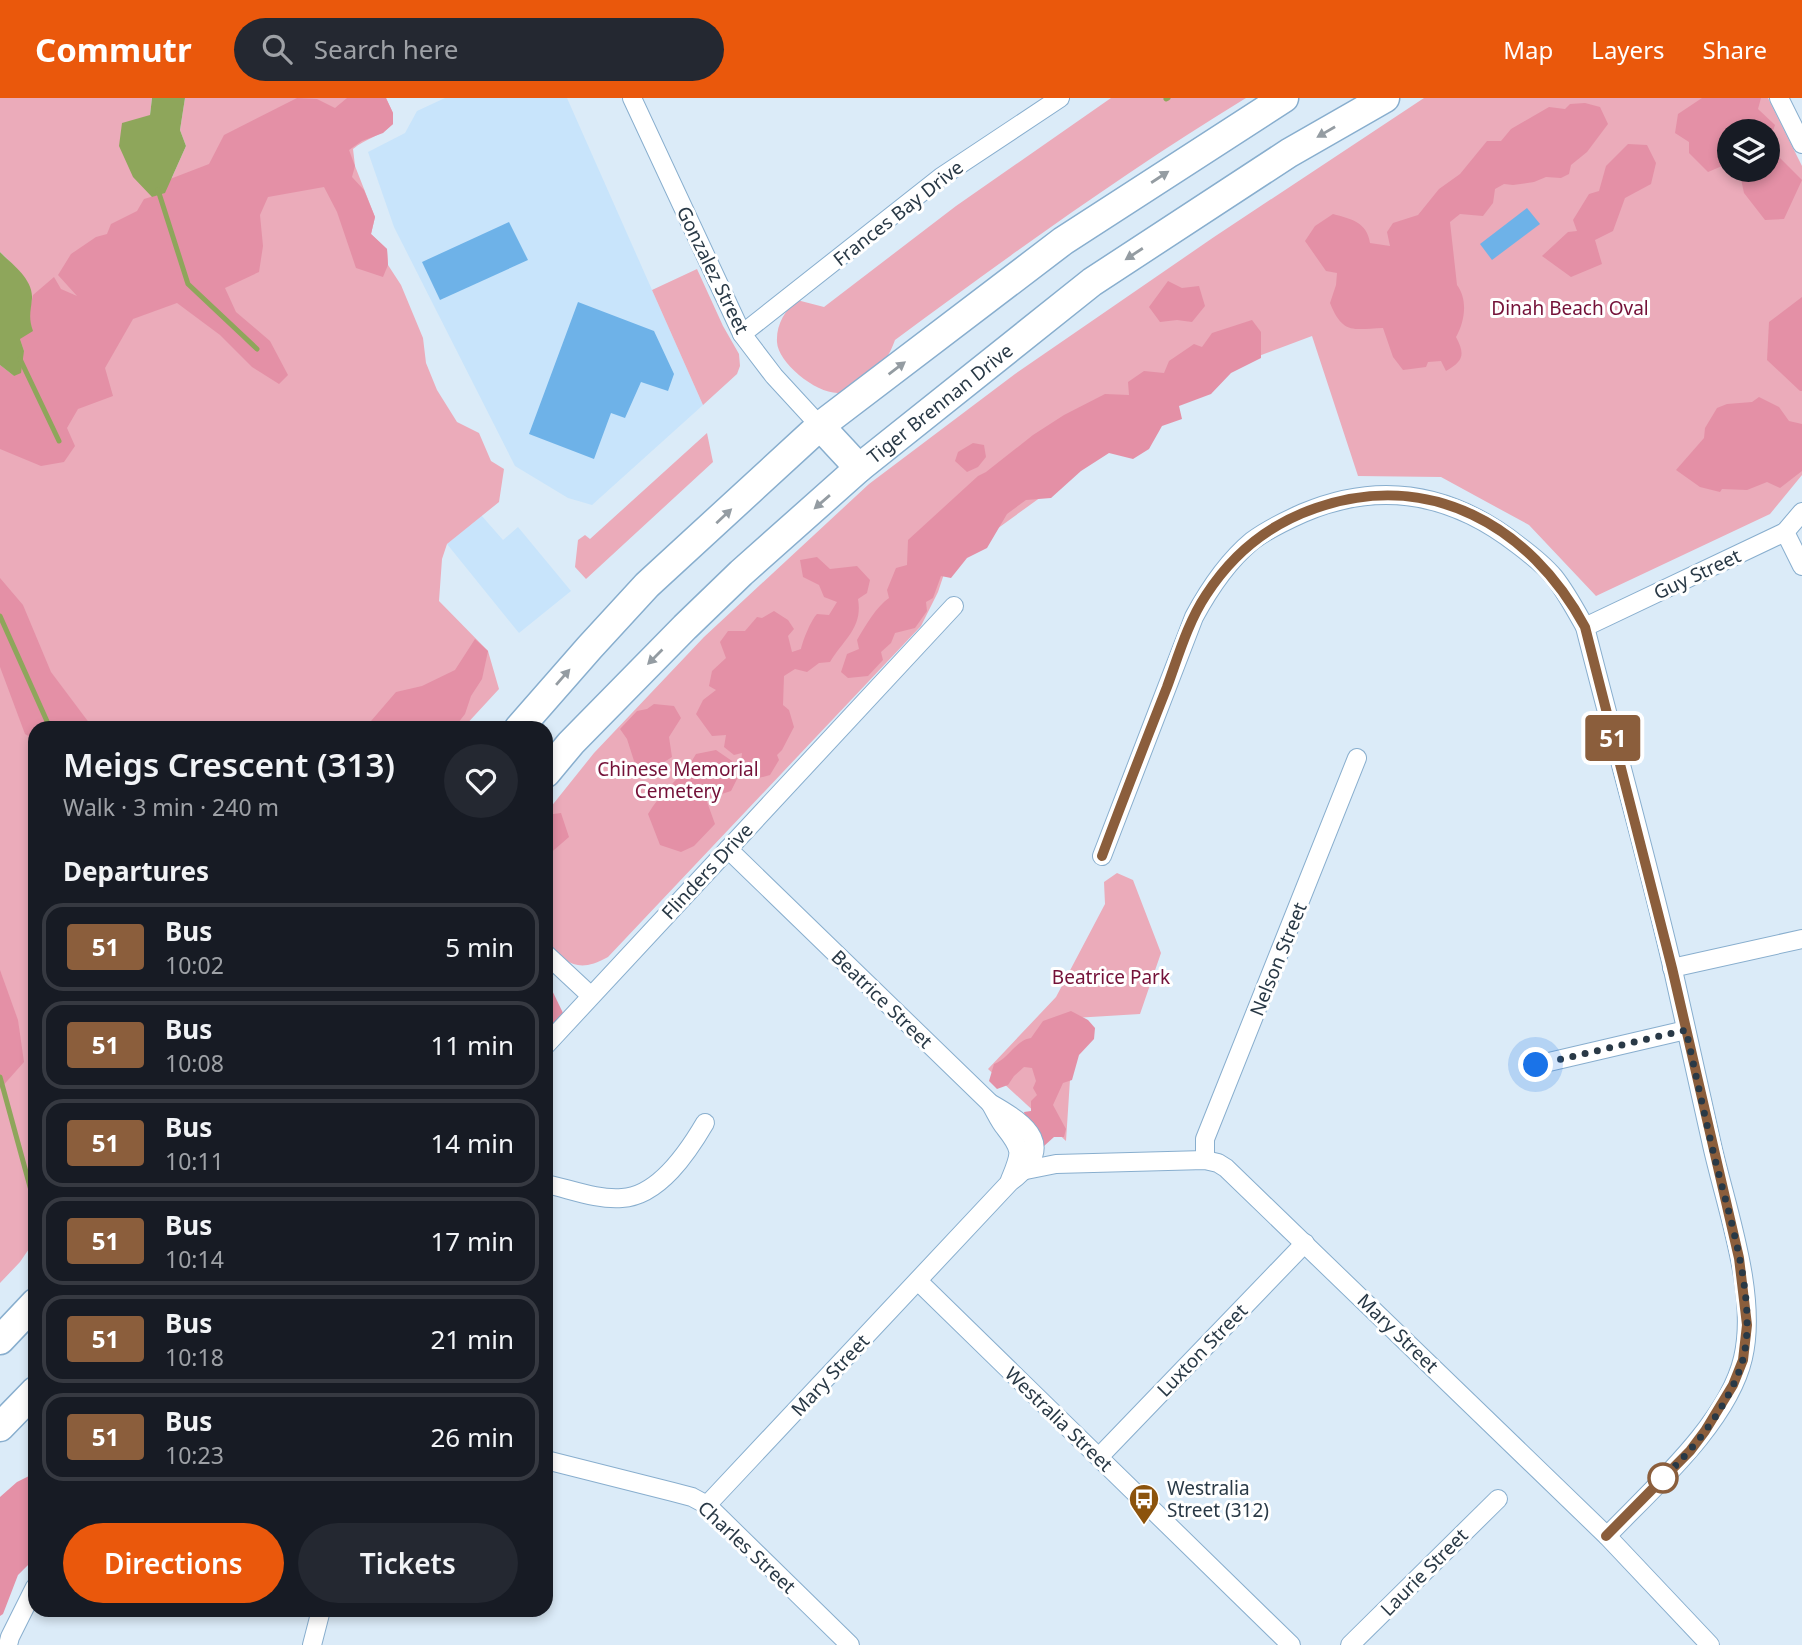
<!DOCTYPE html>
<meta charset="utf-8">
<style>
:root{--surface:#171b24;--page:#242831;--text:#f1f3f6;--muted:#9ea1a6;--line:#363941;--accent:#ea580c}
body{margin:0;font-family:"Noto Sans",sans-serif;background:var(--page);color:var(--text);height:100vh;display:flex;flex-direction:column;font-size:26px;white-space:nowrap}
*{box-sizing:border-box;margin:0}
p{font-size:23px;color:var(--muted)}
.icon{flex:none;width:38px;height:38px;fill:none;stroke:currentColor;stroke-width:2;stroke-linecap:round;stroke-linejoin:round}
.map{position:relative;flex:1;overflow:hidden}
.panel{position:absolute;left:28px;top:623px;width:525px;height:896px;display:flex;flex-direction:column;background:var(--surface);border-radius:21px;box-shadow:0 4px 10px #0003}
.panel>*{flex:none}
.badge{padding:0 14px;border-radius:5px;font-size:24px;line-height:46px}
.controls{position:absolute;left:1717px;top:21px;display:grid;gap:14px}
.controls a{display:grid;place-items:center;width:63px;height:63px;border-radius:50%;background:var(--surface);box-shadow:0 4px 10px #0003;font-size:35px}
.you{position:absolute;width:35px;height:35px;margin:-18px;border:5px solid #fff;border-radius:50%;background:#1a73e8;box-shadow:0 0 0 10px #1a73e833}
.map>.badge{position:absolute;translate:-50% -50%;box-shadow:0 0 0 4px #fff}
h2{padding:0 35px;font-size:26px;line-height:63px}
.round{display:grid;place-items:center;flex:none;width:74px;height:74px;border-radius:37px;background:var(--page)}
.headline{display:flex;align-items:center;justify-content:space-between;height:119px;padding:0 35px}
h1{font-size:33px;font-weight:600;line-height:52px}
.action{display:flex;gap:14px;margin-top:auto;padding:14px 35px}
.action a{flex:1;height:80px;border-radius:42px;background:var(--accent);color:#fff;font-size:28px;font-weight:600;line-height:80px;text-align:center}
.action a+a{background:var(--page);color:var(--text)}
ul{padding:0;list-style:none}
li{display:flex;align-items:center;gap:21px;height:88px;margin:0 14px 10px;padding:0 21px;border:4px solid var(--line);border-radius:21px}
li div{flex:1}
li b{display:block;font-size:26px}
li em{font-style:normal}
li .badge{min-width:77px;font-weight:700;text-align:center}
header{display:flex;align-items:center;gap:42px;box-sizing:border-box;height:98px;padding:0 35px;background:var(--accent);color:#fff}
header strong{font-size:33px}
nav{display:flex;gap:38px;margin-inline-start:auto;font-size:24px}
.search{width:490px;height:63px;background:var(--page);display:flex;align-items:center;gap:18px;box-sizing:border-box;padding:0 24px;border-radius:38px;color:var(--muted);font-size:26px}
.map>svg:first-child{display:block}
</style>
<header>
<strong>Commutr</strong>
<div class="search"><svg class="icon" aria-label="search" viewBox="0 0 24 24"><circle cx="10" cy="10" r="6"/><path d="M15 15l6 6"/></svg>Search here</div>
<nav><a>Map</a><a>Layers</a><a>Share</a></nav>
</header>
<div class="map">
<svg width="1802" height="1547" viewBox="0 0 1802 1547">
<rect width="100%" height="100%" fill="#dbebf8"/>
<g fill="#c8e4fb">
<path d="M445 0H567L703 307 592 407 568 400 515 368 394 129 368 54 405 35 417 13Z"/>
<path d="M481 417 503 442 518 429 571 493 519 535 447 446Z"/>
</g>
<g fill="#ebabba" fill-rule="evenodd">
<path d="M0 0H152L150 17 165 95 186 48 180 32 185 0H386L393 15V26C381 38 366 40 353 51L355 68 375 119 371 136 387 151 388 167 401 187 423 240 426 265 437 292 457 324 479 335 491 363 504 371 499 404 447 446 442 461 439 503 488 553 499 591 463 630H35V1142L20 1164 0 1185V267L14 278C16 265 17 252 20 240 35 191 39 191 0 154Z"/>
<path d="M1111 0H1246C1125 74 1010 157 895 242 887 263 884 264 866 278 860 283 852 292 844 294 822 301 778 266 777 244 776 227 785 212 797 202L824 209 956 108Z"/>
<path d="M1424 0H1768L1802 68V377L1770 416 1596 498 1529 427 1441 379 1358 378 1312 238 1211 276 947 467 938 494 921 528 608 859C579 875 569 867 546 846V715L594 655 704 539 869 386 1015 276 1214 139ZM1729 33H1768V72H1729Z"/>
<path d="M697 171 723 228 739 256 740 268 737 276 703 307 652 192Z"/>
<path d="M707 335 713 364 586 481 575 469 578 442 585 437 590 441Z"/>
<path d="M1117 775 1133 782 1161 855 1140 916 1074 920 1066 1043 988 971 1056 899 1105 806 1104 784Z"/>
</g>
<g fill="#e490a6">
<path d="M297 0 317 1 335 10 347 0H386L393 15V26L383 35 362 43 349 52 355 68 352 79 364 92 375 119 371 136 387 151 388 167 383 179 356 170 337 114 324 89 268 99 260 117 263 148 259 174 225 190 236 214 270 243 288 277 279 286 252 269 220 237 177 205 133 221 105 270 113 298 78 311 67 330 75 348 64 364 41 368 0 351V267L14 278 24 253 20 241 28 220 33 197 54 179 61 191 77 198 58 177 71 156 96 139 107 136 111 126 137 113 144 101 164 95 170 81 209 66 224 37Z"/>
<path d="M1702 0H1761L1758 11 1775 27 1770 41H1768V33H1729V65L1708 74 1689 55V44L1675 35 1678 16Z"/>
<path d="M1585 5 1600 9 1608 26 1587 54 1571 67 1569 76 1561 80 1546 79 1534 84 1513 87 1504 86 1495 91 1493 105 1483 118 1460 116 1450 124 1457 187C1468 202 1465 223 1456 239 1465 256 1464 263 1446 273L1441 263 1428 264 1426 269 1403 272 1393 259 1383 230C1353 231 1343 237 1330 205L1336 187 1337 175 1326 173 1305 143 1315 128 1333 116C1351 121 1367 124 1370 145L1390 148 1387 134 1393 125 1418 117 1439 91 1460 76 1487 43H1501L1511 31 1549 9 1565 11 1570 6Z"/>
<path d="M1628 46 1647 47 1656 65 1651 86 1625 100 1613 133 1595 142 1602 166 1571 179 1542 158 1568 134 1577 133 1573 122 1589 96 1599 93 1606 68Z"/>
<path d="M1777 57 1802 82 1784 121 1765 122 1744 95 1739 72H1768V61Z"/>
<path d="M1168 183 1182 190 1199 188 1205 208 1192 224 1177 222 1160 224 1149 209Z"/>
<path d="M1802 199V293H1800L1767 262 1769 224Z"/>
<path d="M1252 222 1261 234V260L1231 275 1211 296 1179 308 1182 321 1162 328 1149 351 1133 361 1109 355 1081 373 1051 400 1026 402 1007 416 987 450 967 460 951 480 941 478 933 500 926 504 927 513 915 530 895 535 891 545 881 554 883 562 868 578 848 580 841 574 847 556 859 551 857 542C865 528 877 508 889 500L887 492 896 470 907 467 908 442 978 378 986 374 1033 337 1064 317 1105 296 1129 297 1128 284 1144 273 1164 275 1169 263 1194 246 1202 249 1212 235Z"/>
<path d="M1759 299 1779 309 1789 323 1802 326V373L1780 390 1767 384 1747 392 1722 391 1720 394 1700 389 1676 372 1704 340 1705 330 1717 310 1727 306 1752 304Z"/>
<path d="M973 345 984 347 986 359 978 369 967 374 955 363 958 354Z"/>
<path d="M817 459 830 471 857 468 870 482 867 495 858 501C863 530 844 541 830 564L819 565 807 574 795 571 784 578 783 607 789 612 794 629 782 652 777 657 779 662 770 677 755 681 741 664 742 655 734 657 724 649 726 637 712 638 696 616 703 602 716 592 709 588 712 573 726 560 720 544 728 533H745L757 519 762 520 774 513 788 522 794 531 788 538 792 554 801 551C803 542 811 522 817 516L829 517 837 504 824 499 819 487 803 479 800 462Z"/>
<path d="M0 480 23 507 51 574 93 630H35V642L25 636 0 569Z"/>
<path d="M475 541 488 553 482 581 471 598 465 616 454 630H365L396 594 422 588 455 572Z"/>
<path d="M654 606 674 608 681 620 669 639 672 659 655 670 635 666 627 641 620 631 637 613 647 611Z"/>
<path d="M716 652 732 663 738 679 731 693 706 701 715 726 694 748 681 754 660 747 648 716C662 692 683 679 696 656Z"/>
<path d="M561 715 569 739 547 758 553 774 546 789V717Z"/>
<path d="M0 872 18 922 24 964 0 991Z"/>
<path d="M548 884 563 915 548 941H546Z"/>
<path d="M1071 913 1088 922 1095 930 1094 941 1079 957 1072 982 1063 985 1053 1007 1066 1031 1064 1039H1054L1044 1048 1029 1038 1024 1014 1031 1013V1003L1037 997 1033 990 1036 983 1032 970 1024 969 1014 978 1008 987 997 991 989 983 994 966C1008 961 1016 942 1031 940L1043 923Z"/>
<path d="M35 1375V1452L32 1463 18 1477 3 1516 0 1518V1399L17 1384Z"/>
</g>
<g fill="#8ea65b">
<path d="M152 0H185L180 32 186 48 165 95 152 99 133 79 119 48 122 25 150 17Z"/>
<path d="M0 154C12 166 33 181 32 200 31 213 28 219 33 233L20 241 24 253 21 275 14 278 0 267Z"/>
</g>
<g fill="none" stroke-linecap="round" stroke-linejoin="round">
<g stroke="#8ea65b" stroke-width="5">
<path d="M1166 1 1168 0"/>
<path d="M158 92 188 186 257 251"/>
<path d="M20 261 59 343"/>
<path d="M0 518 50 630"/>
<path d="M0 979 35 1107"/>
</g>
</g>
<g fill="#6eb2e8">
<path d="M1527 110 1540 126 1492 162 1480 146Z"/>
<path d="M509 124 528 162 440 202 422 164Z"/>
<path d="M578 204 654 233 674 276 668 293 641 284 625 320 611 315 594 361 529 336Z"/>
</g>
<g fill="none" stroke-linecap="round" stroke-linejoin="round">
<g stroke="#88aece" stroke-width="20">
<g id="minor">
<path d="M632 0 742 236 774 278 820 328"/>
<path d="M1779 0 1802 46"/>
<path d="M742 236 941 79 1060 0"/>
<path d="M1785 434 1802 468"/>
<path d="M1585 529 1785 434 1802 414"/>
<path d="M1102 758 1194 519C1209 491 1228 463 1252 443 1268 431 1285 423 1303 415 1381 382 1453 396 1518 447 1530 456 1544 467 1554 479 1566 494 1575 511 1585 529 1614 643 1646 757 1673 872 1686 930 1699 989 1712 1047 1726 1110 1758 1196 1743 1260 1728 1325 1652 1391 1607 1438"/>
<path d="M546 856 590 897"/>
<path d="M1672 870 1802 841"/>
<path d="M546 947 954 508"/>
<path d="M1536 967 1686 932"/>
<path d="M990 1005C995 1013 999 1023 1005 1030 1023 1053 1021 1055 1010 1082"/>
<path d="M1205 1062V1041L1357 660"/>
<path d="M1026 1072 1056 1066 1205 1062 1218 1065 1226 1070 1607 1438 1710 1547"/>
<path d="M546 1086C570 1091 597 1102 622 1100 659 1098 688 1054 705 1025"/>
<path d="M918 1183 1291 1547"/>
<path d="M1099 1359 1305 1145"/>
<path d="M546 1362 673 1394 692 1399 707 1407 850 1547"/>
<path d="M707 1407 1010 1084C1057 1049 1029 1027 990 1005L728 751"/>
<path d="M8 1547 10 1539 35 1489"/>
<path d="M312 1547 321 1512"/>
<path d="M1350 1547 1498 1401"/>
</g>
</g>
<g stroke="#88aece" stroke-width="31">
<g id="primary">
<path d="M820 328 859 370"/>
<path d="M519 630 590 549 647 487 820 328 1063 143 1284 0"/>
<path id="s1" d="M546 675 571 645 685 529 741 475 859 370 1092 184 1289 55 1385 0"/>
<path d="M0 1242 35 1205"/>
<path d="M0 1329 35 1293"/>
</g>
</g>
<use href="#minor" stroke="#fff" stroke-width="18"/>
<use href="#primary" stroke="#fff" stroke-width="28"/>
</g>
<defs><path id="oneway-solid" d="M-6-.8H1V-3.2L6.5 0L1 3.2V.8H-6Z" transform="scale(1.75)"/></defs>
<g fill="#949ca2">
<use href="#oneway-solid" transform="translate(1326 34) rotate(150)"/>
<use href="#oneway-solid" transform="translate(1160 79) rotate(-33)"/>
<use href="#oneway-solid" transform="translate(1134 156) rotate(147)"/>
<use href="#oneway-solid" transform="translate(897 270) rotate(-37)"/>
<use href="#oneway-solid" transform="translate(822 404) rotate(139)"/>
<use href="#oneway-solid" transform="translate(724 418) rotate(-43)"/>
<use href="#oneway-solid" transform="translate(655 559) rotate(135)"/>
<use href="#oneway-solid" transform="translate(563 579) rotate(-49)"/>
</g>
<g fill="none" stroke-linecap="round" stroke-linejoin="round">
<g stroke="#fff" stroke-width="16">
<path id="line" d="M1102 758C1123 701 1145 645 1167 589 1178 559 1188 524 1206 497 1233 455 1269 426 1316 410 1429 371 1530 427 1585 529L1672 870 1739 1160 1747 1227 1743 1262 1733 1287 1705 1333 1690 1353 1606 1438"/>
</g>
<use href="#line" stroke="#8b5e3c" stroke-width="10"/>
<path stroke="#293946" stroke-width="7" stroke-dasharray="0 12.6" d="M1536 967 1686 932C1695 973 1704 1015 1714 1057 1728 1115 1758 1203 1743 1261 1731 1305 1695 1350 1663 1380"/>
</g>
<defs>
<g id="bus-pin" transform="scale(1.575)"><path d="M0 17L-7.5 6A9.5 9.5 0 1 1 7.5 6Z" fill="#8c530c" stroke="#fff"/><path d="M-5-6H5V4H4V6H2V4H-2V6H-4V4H-5ZM-3.5-4V0h7V-4ZM-3.5 1.2v1.5H-2V1.2ZM2 1.2v1.5H3.5V1.2Z" fill="#fff"/></g>
</defs>
<g fill-rule="evenodd">
<use href="#bus-pin" x="1144" y="1401"/>
</g>
<circle fill="#fff" stroke="#8b5e3c" stroke-width="3.5" cx="1663" cy="1380" r="14"/>
<g text-anchor="middle" stroke-width="6" stroke-linejoin="round" paint-order="stroke">
<g font-size="19" fill="#293946" stroke="#fff">
<text transform="translate(898 115) rotate(-38)" y="7">Frances Bay Drive</text>
<text transform="translate(713 172) rotate(64)" y="7">Gonzalez Street</text>
<text dy="7" stroke="none"><textPath href="#s1" startOffset="541">Tiger Brennan Drive</textPath></text>
<text transform="translate(1697 476) rotate(-25)" y="7">Guy Street</text>
<text transform="translate(707 773) rotate(-47)" y="7">Flinders Drive</text>
<text transform="translate(1278 861) rotate(-68)" y="7">Nelson Street</text>
<text transform="translate(882 901) rotate(44)" y="7">Beatrice Street</text>
<text transform="translate(1398 1235) rotate(44)" y="7">Mary Street</text>
<text transform="translate(1202 1252) rotate(-46)" y="7">Luxton Street</text>
<text transform="translate(830 1277) rotate(-47)" y="7">Mary Street</text>
<text transform="translate(1059 1321) rotate(44)" y="7">Westralia Street</text>
<text transform="translate(747 1449) rotate(43)" y="7">Charles Street</text>
<text transform="translate(1424 1474) rotate(-45)" y="7">Laurie Street</text>
</g>
<g font-size="19" fill="#741138" stroke="#fff">
<text x="1570" y="217">Dinah Beach Oval</text>
<text x="678" y="678">Chinese Memorial<tspan x="678" dy="22">Cemetery</tspan></text>
<text x="1111" y="886">Beatrice Park</text>
</g>
<g font-size="19" fill="#293946" stroke="#fff" text-anchor="start">
<text x="1167" y="1397">Westralia<tspan x="1167" dy="22">Street (312)</tspan></text>
</g>
</g>
</svg>
<div class="controls">
<a><svg class="icon" aria-label="layers" viewBox="0 0 24 24"><path d="M12 4l9 5-9 5-9-5zM3 14l9 5 9-5"/></svg></a>
</div>
<div class="you" style="left:1536px;top:967px"></div>
<b class="badge" style="left:1613px;top:640px;background:#8b5e3c;color:#fff">51</b>
<section class="panel">
<div class="headline"><div><h1>Meigs Crescent (313)</h1><p>Walk · 3 min · 240 m</p></div><a class="round"><svg class="icon" aria-label="heart" viewBox="0 0 24 24"><path d="M12 20l-8-8c-3-5 5-10 8-4 3-6 11-1 8 4z"/></svg></a></div>
<h2>Departures</h2>
<ul>
<li><span class="badge" style="background:#8b5e3c;color:#fff">51</span><div><b>Bus</b><p>10:02</p></div><em>5 min</em></li>
<li><span class="badge" style="background:#8b5e3c;color:#fff">51</span><div><b>Bus</b><p>10:08</p></div><em>11 min</em></li>
<li><span class="badge" style="background:#8b5e3c;color:#fff">51</span><div><b>Bus</b><p>10:11</p></div><em>14 min</em></li>
<li><span class="badge" style="background:#8b5e3c;color:#fff">51</span><div><b>Bus</b><p>10:14</p></div><em>17 min</em></li>
<li><span class="badge" style="background:#8b5e3c;color:#fff">51</span><div><b>Bus</b><p>10:18</p></div><em>21 min</em></li>
<li><span class="badge" style="background:#8b5e3c;color:#fff">51</span><div><b>Bus</b><p>10:23</p></div><em>26 min</em></li>
</ul>
<div class="action"><a>Directions</a><a>Tickets</a></div>
</section>
</div>
